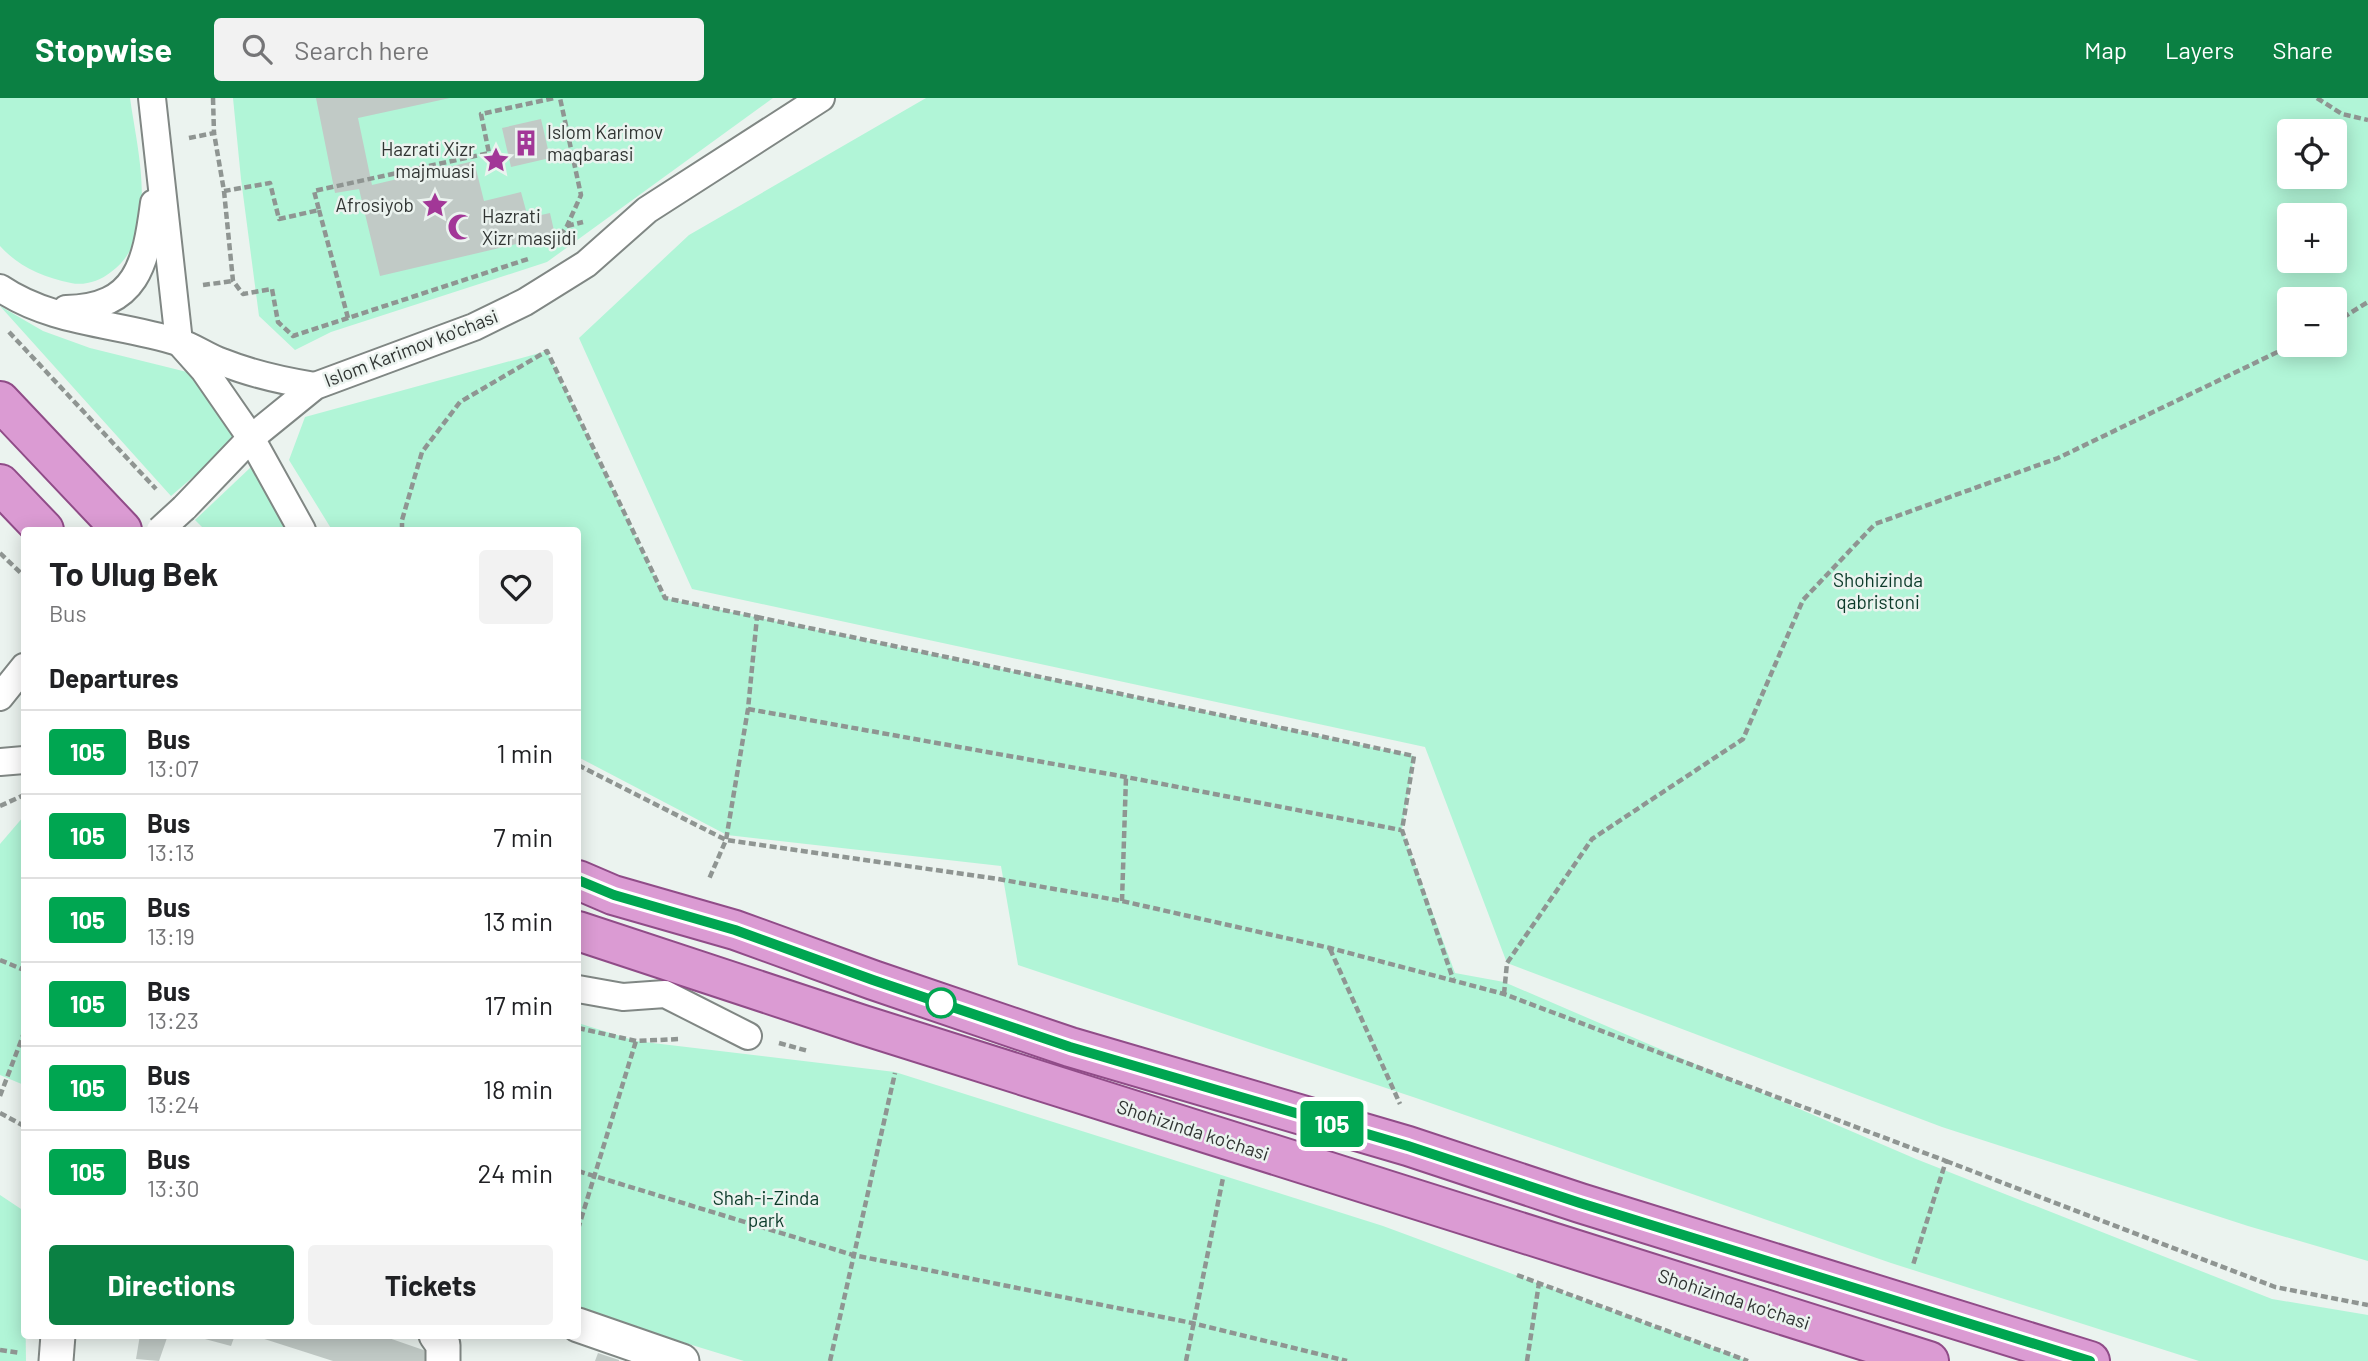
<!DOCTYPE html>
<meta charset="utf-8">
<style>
:root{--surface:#fff;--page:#f2f2f2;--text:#202124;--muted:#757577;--line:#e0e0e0;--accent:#0b8043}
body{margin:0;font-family:Barlow,sans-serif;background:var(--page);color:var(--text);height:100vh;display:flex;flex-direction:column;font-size:26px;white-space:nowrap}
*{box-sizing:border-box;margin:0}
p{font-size:23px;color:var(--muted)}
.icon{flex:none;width:38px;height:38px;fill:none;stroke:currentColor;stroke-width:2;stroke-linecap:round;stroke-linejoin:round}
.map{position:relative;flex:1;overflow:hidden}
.details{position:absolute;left:21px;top:429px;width:560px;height:812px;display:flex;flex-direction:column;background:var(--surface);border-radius:7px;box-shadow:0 4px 18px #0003}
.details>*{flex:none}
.badge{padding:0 14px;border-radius:5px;font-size:24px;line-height:46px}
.fabs{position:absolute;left:2277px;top:21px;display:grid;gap:14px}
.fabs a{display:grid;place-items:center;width:70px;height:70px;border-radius:7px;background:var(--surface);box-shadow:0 4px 18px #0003;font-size:35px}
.map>.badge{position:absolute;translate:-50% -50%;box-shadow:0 0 0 4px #fff}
h2{padding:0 28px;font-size:26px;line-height:63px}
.round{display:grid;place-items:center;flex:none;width:74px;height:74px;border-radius:7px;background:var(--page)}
.summary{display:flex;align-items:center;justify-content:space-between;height:119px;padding:0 28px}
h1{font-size:33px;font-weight:700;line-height:52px}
.cta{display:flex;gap:14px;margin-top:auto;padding:14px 28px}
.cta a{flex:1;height:80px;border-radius:7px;background:var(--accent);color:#fff;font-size:28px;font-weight:700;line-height:80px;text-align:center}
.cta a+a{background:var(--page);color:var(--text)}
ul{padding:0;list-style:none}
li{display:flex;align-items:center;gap:21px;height:84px;padding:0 28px;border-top:2px solid var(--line)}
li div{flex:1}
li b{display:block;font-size:26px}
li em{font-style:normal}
li .badge{min-width:77px;font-weight:700;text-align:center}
header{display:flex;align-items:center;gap:42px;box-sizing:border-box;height:98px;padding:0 35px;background:var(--accent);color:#fff}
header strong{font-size:33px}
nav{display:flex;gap:38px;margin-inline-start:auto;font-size:24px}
.search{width:490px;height:63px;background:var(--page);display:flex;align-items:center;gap:18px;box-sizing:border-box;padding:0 24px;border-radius:7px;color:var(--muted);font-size:26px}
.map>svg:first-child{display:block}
</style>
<header>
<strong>Stopwise</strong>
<div class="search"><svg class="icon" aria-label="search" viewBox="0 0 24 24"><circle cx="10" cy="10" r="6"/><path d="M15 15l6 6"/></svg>Search here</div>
<nav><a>Map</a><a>Layers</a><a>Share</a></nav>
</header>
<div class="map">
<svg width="2368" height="1263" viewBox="0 0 2368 1263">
<rect width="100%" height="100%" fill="#ebf3ef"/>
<g fill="#b1f5d7" fill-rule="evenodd">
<path d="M0 0H130C137 51 161 138 111 174 100 183 84 188 71 185 43 179 19 169 0 148Z"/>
<path d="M233 0H773L547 164 331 234 295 252 259 218 241 81Z"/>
<path d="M926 0H2368V1163L2248 1128 1942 1029 1507 865 1425 649 692 491 579 240 689 137ZM2289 33H2334V79H2289ZM2289 117H2334V163H2289ZM2289 201H2334V247H2289Z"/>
<path d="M0 208 43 233 90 250 191 275 238 340 171 398Z"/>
<path d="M547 253 665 500 1414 658 1402 732 1455 875 1504 884 1916 1061 2272 1201 2368 1217V1263H2199L1891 1165 1416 1000 1018 867 1001 768 727 737 578 659V432H332L289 362 305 319Z"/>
<path d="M251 369 286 432H205L195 422Z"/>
<path d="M24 718V987L0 977V746Z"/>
<path d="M578 925 636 943 895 974 1383 1128 1748 1263H744L578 1212Z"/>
<path d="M0 1097 24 1113 26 1263H0Z"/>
</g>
<g fill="#c1cac6">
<path d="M316 0H450L358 20 372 87 474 63 484 103 521 94 528 120 550 115 555 137 380 178 359 91 335 95Z"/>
<path d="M541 21 550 60 511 69 502 30Z"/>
<path d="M140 1237H168L159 1263 136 1261Z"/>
<path d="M190 1237H235L231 1248Z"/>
<path d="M380 1237 435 1256 433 1263H333L255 1238Z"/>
<path d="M598 1255 619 1262V1263H595Z"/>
</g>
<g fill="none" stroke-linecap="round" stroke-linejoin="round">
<g stroke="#808784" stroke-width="30">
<g id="pedestrian">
<path d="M152 0 179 244 204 272 251 340 302 432"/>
<path d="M0 190C53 226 119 225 178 244 193 248 207 259 222 264 252 276 283 283 315 288"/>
<path d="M66 211C137 210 146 166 154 105"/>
<path d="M184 410 251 340 315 288 474 229 525 204 586 166 647 112 821 0"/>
<path d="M0 599 24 569"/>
<path d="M0 664 24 662"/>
<path d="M578 891 623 899 665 896 748 938"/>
</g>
</g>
<g stroke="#808784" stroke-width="37">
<g id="minor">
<path d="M578 1227 682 1263"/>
<path d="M436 1237 443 1247V1263"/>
<path d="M56 1263 58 1237"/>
</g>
</g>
<g stroke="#904c88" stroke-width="42">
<g id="primary">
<path d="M0 303 122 432"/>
<path d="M0 386 44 432"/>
<path d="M578 782 613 797 735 832 873 882 1070 949 1408 1048 1580 1105 2090 1263"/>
<path d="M578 833 863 927 1929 1263"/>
</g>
</g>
<g stroke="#8f9592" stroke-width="4.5" stroke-dasharray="7 3.5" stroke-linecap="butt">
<path d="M213 0 214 35"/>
<path d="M2317 0 2342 16 2368 22"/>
<path d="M189 40 214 35 224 93 270 85 279 121 319 112 314 93 489 55 481 16 554 0"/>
<path d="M224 93 233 183 243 196 272 191 278 224 293 238 531 160"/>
<path d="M319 112 348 220"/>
<path d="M567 128 583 124"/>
<path d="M554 146 567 128 581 97 560 0"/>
<path d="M203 187 233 183"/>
<path d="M2334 225 2368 204"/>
<path d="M9 234 156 391"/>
<path d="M402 432V422L422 354 460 304 547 253 665 500 757 519 748 611 726 742 709 781"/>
<path d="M0 455 24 478"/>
<path d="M757 519 1414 658 1402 732 1453 881"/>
<path d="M748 611 1126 679 1401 732"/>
<path d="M578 667 726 742 998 781 1122 803 1330 850 1504 896 1946 1063 1913 1167"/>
<path d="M0 708 24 697"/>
<path d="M1122 803 1126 679"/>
<path d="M1330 851 1400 1006"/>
<path d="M0 862 24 872"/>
<path d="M1504 896 1507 865 1592 741 1743 641 1803 502 1875 426 2058 360 2292 247"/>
<path d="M578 930 636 943 680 941"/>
<path d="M779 945 808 953"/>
<path d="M0 998 24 935"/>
<path d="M0 1015 24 1028"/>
<path d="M1946 1063 2275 1189 2368 1207"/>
<path d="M578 1073 853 1157 1192 1225 1347 1263"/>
<path d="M578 1131 636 943"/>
<path d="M1517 1177 1748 1263"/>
<path d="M0 1252 20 1255"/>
<path d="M830 1263 895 975"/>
<path d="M1186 1263 1223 1080"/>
<path d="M1527 1263 1539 1185"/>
</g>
<use href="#pedestrian" stroke="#fff" stroke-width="26"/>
<use href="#minor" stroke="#fff" stroke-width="33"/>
<use href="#primary" stroke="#db9bd3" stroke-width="38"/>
<g stroke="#808784" stroke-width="30" stroke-linecap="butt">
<path id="pedestrian-bridge" d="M160 432 184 410"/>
</g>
<use href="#pedestrian-bridge" stroke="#fff" stroke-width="26"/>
</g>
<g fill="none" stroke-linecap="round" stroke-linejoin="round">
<g stroke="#fff" stroke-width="16">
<path id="line" d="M578 782 614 797 735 832 873 882 1070 949 1408 1048 1580 1105 2090 1263"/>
</g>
<use href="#line" stroke="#00a651" stroke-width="10"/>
</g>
<defs>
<g id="building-bare" transform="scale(2.1)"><path d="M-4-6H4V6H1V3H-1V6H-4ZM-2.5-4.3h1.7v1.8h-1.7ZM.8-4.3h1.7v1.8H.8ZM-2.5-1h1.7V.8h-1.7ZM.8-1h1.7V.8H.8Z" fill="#a23797" stroke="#ebf3ef" stroke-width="2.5" paint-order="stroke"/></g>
<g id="sight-bare" transform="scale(2.1)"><path d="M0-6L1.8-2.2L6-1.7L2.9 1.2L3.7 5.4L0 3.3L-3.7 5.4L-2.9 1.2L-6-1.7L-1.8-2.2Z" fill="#a23797" stroke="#ebf3ef" stroke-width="2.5" paint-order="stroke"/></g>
<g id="mosque-bare" transform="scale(2.1)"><path d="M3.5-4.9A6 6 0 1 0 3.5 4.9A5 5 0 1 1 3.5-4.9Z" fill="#a23797" stroke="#ebf3ef" stroke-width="2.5" paint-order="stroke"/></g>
</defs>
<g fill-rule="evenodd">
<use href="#building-bare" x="526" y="45"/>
<use href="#sight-bare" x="496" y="62"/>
<use href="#sight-bare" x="435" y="107"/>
<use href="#mosque-bare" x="461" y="129"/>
</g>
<circle fill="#fff" stroke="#00a651" stroke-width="3.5" cx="941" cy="905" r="14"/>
<g text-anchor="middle" stroke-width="5" stroke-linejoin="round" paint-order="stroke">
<g font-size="19" fill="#313533" stroke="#ebf3ef" text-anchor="start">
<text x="547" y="41">Islom Karimov<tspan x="547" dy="22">maqbarasi</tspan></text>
<text x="475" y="58" text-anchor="end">Hazrati Xizr<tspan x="475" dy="22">majmuasi</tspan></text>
<text x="414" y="114" text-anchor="end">Afrosiyob</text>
<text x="482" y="125">Hazrati<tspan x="482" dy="22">Xizr masjidi</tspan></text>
</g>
<g font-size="19" fill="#313533" stroke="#ebf3ef">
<text transform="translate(411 250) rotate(-21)" y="7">Islom Karimov ko'chasi</text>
<text transform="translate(1193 1032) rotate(18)" y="7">Shohizinda ko'chasi</text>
<text transform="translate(1734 1201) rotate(18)" y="7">Shohizinda ko'chasi</text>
</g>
<g font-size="19" fill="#0b3a29" stroke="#ebf3ef">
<text x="1878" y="489">Shohizinda<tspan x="1878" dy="22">qabristoni</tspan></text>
<text x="766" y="1107">Shah-i-Zinda<tspan x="766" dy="22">park</tspan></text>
</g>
</g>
</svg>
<div class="fabs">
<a><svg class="icon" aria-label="locate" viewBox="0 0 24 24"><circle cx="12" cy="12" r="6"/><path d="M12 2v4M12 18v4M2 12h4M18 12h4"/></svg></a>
<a>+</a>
<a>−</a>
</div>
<b class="badge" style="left:1332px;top:1026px;background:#00a651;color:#fff">105</b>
<section class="details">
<div class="summary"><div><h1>To Ulug Bek</h1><p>Bus</p></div><a class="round"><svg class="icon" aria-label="heart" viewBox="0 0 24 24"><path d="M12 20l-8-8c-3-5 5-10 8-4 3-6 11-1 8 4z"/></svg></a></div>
<h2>Departures</h2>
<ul>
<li><span class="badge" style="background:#00a651;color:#fff">105</span><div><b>Bus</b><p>13:07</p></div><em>1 min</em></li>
<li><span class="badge" style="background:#00a651;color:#fff">105</span><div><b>Bus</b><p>13:13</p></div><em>7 min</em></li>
<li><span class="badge" style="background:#00a651;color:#fff">105</span><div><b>Bus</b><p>13:19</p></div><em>13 min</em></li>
<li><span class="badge" style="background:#00a651;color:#fff">105</span><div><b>Bus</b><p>13:23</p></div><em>17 min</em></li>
<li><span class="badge" style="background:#00a651;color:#fff">105</span><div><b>Bus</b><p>13:24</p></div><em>18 min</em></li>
<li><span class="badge" style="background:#00a651;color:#fff">105</span><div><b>Bus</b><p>13:30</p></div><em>24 min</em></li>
</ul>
<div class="cta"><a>Directions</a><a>Tickets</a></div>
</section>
</div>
